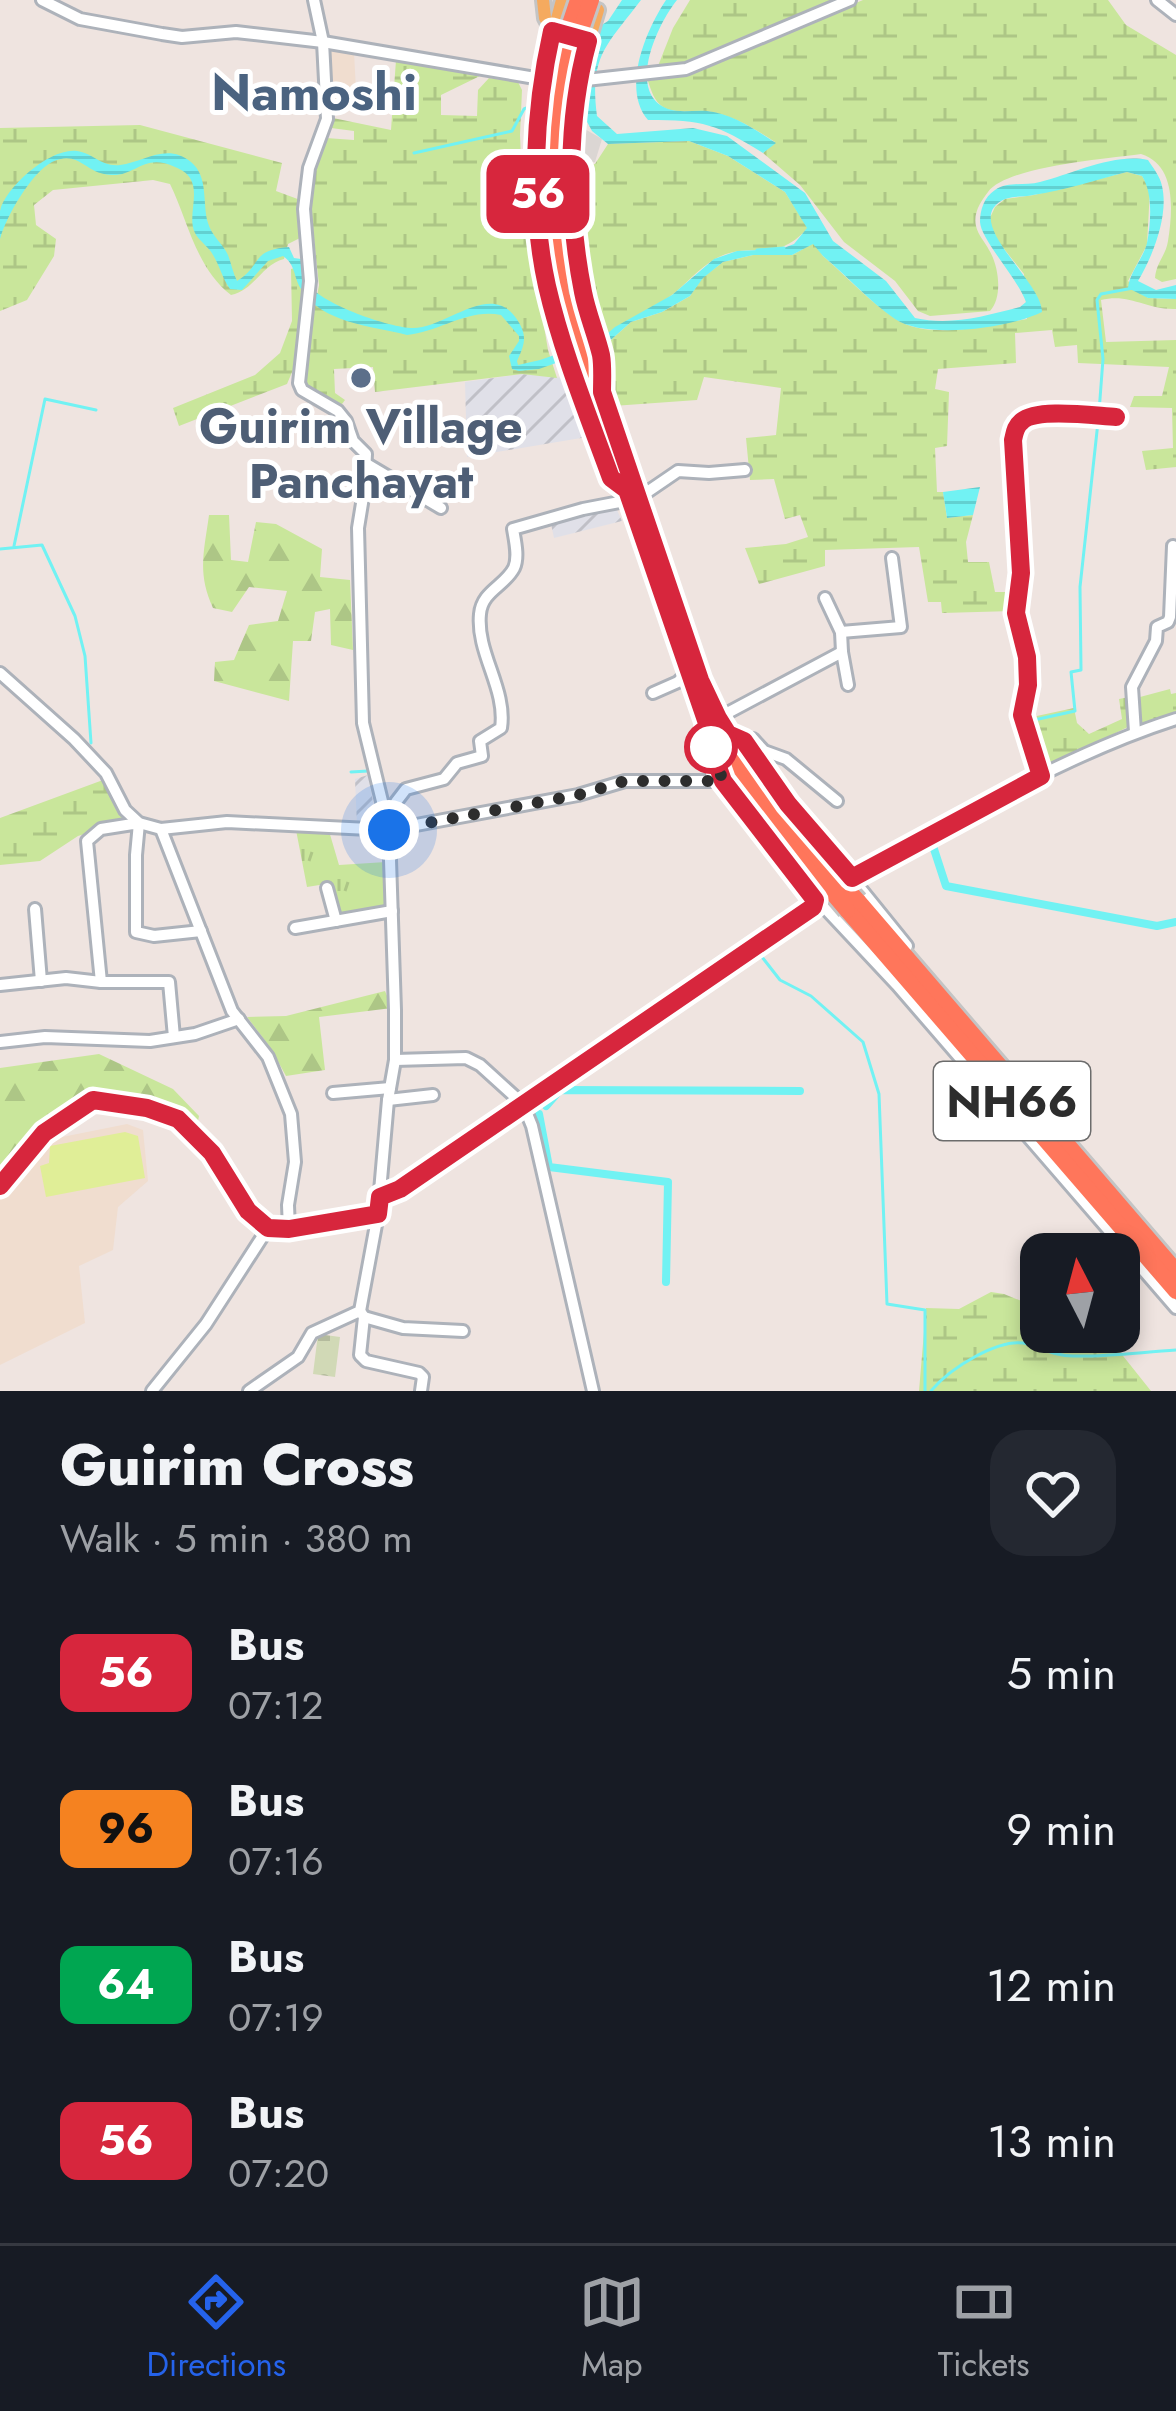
<!DOCTYPE html>
<meta charset="utf-8">
<style>
:root{--surface:#171b24;--page:#242831;--text:#f1f3f6;--muted:#9ea1a6;--line:#363941;--accent:#2563eb}
body{margin:0;font-family:Jost,sans-serif;background:var(--page);color:var(--text);height:100vh;display:flex;flex-direction:column;font-size:45px;white-space:nowrap}
*{box-sizing:border-box;margin:0}
p{font-size:39px;color:var(--muted)}
.icon{flex:none;width:66px;height:66px;fill:none;stroke:currentColor;stroke-width:2;stroke-linecap:round;stroke-linejoin:round}
.map{position:relative;height:1391px;overflow:hidden}
.panel{display:flex;flex-direction:column;background:var(--surface);flex:1}
.panel>*{flex:none}
.badge{padding:0 24px;border-radius:18px;font-size:42px;line-height:78px}
.needle{width:78px;rotate:354deg}
.controls{position:absolute;left:1020px;top:1233px;display:grid;gap:24px}
.controls a{display:grid;place-items:center;width:120px;height:120px;border-radius:24px;background:var(--surface);box-shadow:0 6px 18px #0003;font-size:60px}
.you{position:absolute;width:60px;height:60px;margin:-30px;border:9px solid #fff;border-radius:50%;background:#1a73e8;box-shadow:0 0 0 18px #1a73e833}
.map>.badge{position:absolute;translate:-50% -50%;box-shadow:0 0 0 6px #fff}
.round{display:grid;place-items:center;flex:none;width:126px;height:126px;border-radius:36px;background:var(--page)}
.summary{display:flex;align-items:center;justify-content:space-between;height:204px;padding:0 60px}
h1{font-size:57px;font-weight:800;line-height:90px}
ul{padding:0;list-style:none}
li{display:flex;align-items:center;gap:36px;height:156px;padding:0 60px}
li div{flex:1}
li b{display:block;font-size:45px}
li em{font-style:normal}
li .badge{min-width:132px;font-weight:700;text-align:center}
.menu{display:flex;justify-content:space-around;align-items:center;height:168px;border-top:3px solid var(--line);background:var(--surface);font-size:33px;color:var(--muted)}
.menu a{display:grid;justify-items:center;gap:6px}
.menu .current{color:var(--accent)}
.map>svg:first-child{display:block}
</style>
<div class="map">
<svg width="1176" height="1391" viewBox="0 0 1176 1391">
<defs>
<pattern id="industrial-furrows" width="10" height="10" patternUnits="userSpaceOnUse" patternTransform="scale(3)"><rect width="10" height="10" fill="#e0e0e8"/><path d="M-1 1l2-2M0 10L10 0M9 11l2-2" fill="none" stroke="#c0c0c7"/></pattern>
<pattern id="grass-tufts" width="24" height="20" patternUnits="userSpaceOnUse" patternTransform="scale(3)"><rect width="24" height="20" fill="#c9e69b"/><path d="M3 7l-1-3M5 7V3M7 7l1-3M15 17l-1-3M17 17v-4M19 17l1-3" fill="none" stroke="#adc686"/></pattern>
<pattern id="forest-firs" width="22" height="20" patternUnits="userSpaceOnUse" patternTransform="scale(3)"><rect width="22" height="20" fill="#c9e69b"/><path d="M5 1l3.5 6h-7zM16 11l3.5 6h-7z" fill="#adc686"/></pattern>
<pattern id="wetland-marsh" width="20" height="14" patternUnits="userSpaceOnUse" patternTransform="scale(3)"><rect width="20" height="14" fill="#c9e69b"/><path d="M1 5h8M5 5V1M11 12h8M15 12V8" fill="none" stroke="#adc686"/></pattern>
<pattern id="cemetery-stones" width="16" height="16" patternUnits="userSpaceOnUse" patternTransform="scale(3)"><rect width="16" height="16" fill="#d1d9b6"/><path d="M2 7V4a2 2 0 0 1 4 0v3zM10 15v-3a2 2 0 0 1 4 0v3z" fill="#b4bb9d"/></pattern>
<pattern id="water-rules" width="6" height="5" patternUnits="userSpaceOnUse" patternTransform="scale(3)"><rect width="6" height="5" fill="#71f2f3"/><path d="M0 2.5h6" fill="none" stroke="#62d0d1"/></pattern>
</defs>
<rect width="100%" height="100%" fill="#efe4e0"/>
<g fill="url(#industrial-furrows)">
<path d="M522 374 574 379 593 436 467 457 465 382Z"/>
<path d="M616 508 622 521 554 538 550 519Z"/>
<path d="M368 775 377 824 357 825 355 779Z"/>
</g>
<g fill="#f0ddcf">
<path d="M329 48 354 52 357 108 335 106Z"/>
<path d="M127 1124 143 1130 148 1181 118 1207 113 1250 79 1266 85 1323 0 1365V1195L52 1139Z"/>
</g>
<path fill="url(#grass-tufts)" d="M296 830 329 831 339 865 386 862 388 907 337 914 332 883 307 887Z"/>
<g fill="url(#forest-firs)">
<path d="M209 515H229L231 560 248 562 256 522 276 524 322 549 320 577 350 580 353 650 331 645 330 609 315 612 311 641H293L289 701 214 681 215 662 234 660 249 625 278 621 287 591 249 587 232 612 213 608C197 573 204 552 209 515Z"/>
<path d="M385 991 392 1008 319 1017 325 1070 286 1076 270 1047 247 1017 286 1016Z"/>
<path d="M99 1054 173 1089 199 1116 197 1126 150 1102 102 1098 71 1110 14 1154 0 1169V1068Z"/>
</g>
<g fill="url(#wetland-marsh)">
<path d="M690 0H836L692 62 658 66 673 28Z"/>
<path d="M863 0H1108L1126 25 1176 55V279L1162 282 1155 278C1156 263 1166 255 1168 241 1173 209 1176 165 1141 154 1107 159 1007 166 988 192 981 201 973 213 976 226 978 235 985 242 989 250 999 266 1003 297 990 311L930 316 918 311 895 281 844 242 800 185 763 153 775 142C755 129 736 117 712 112 697 109 676 115 663 107 654 101 651 90 648 81L692 72Z"/>
<path d="M396 60 482 75 441 95V115L477 116 478 90 489 78 518 82 522 90 520 135 523 201 548 350 557 378 522 374 375 392 373 367 334 369 335 393 345 400 339 408C323 399 305 393 303 374L319 285 310 203 313 172 326 138 354 140V131L331 128 333 118 391 130Z"/>
<path d="M140 125 282 163 276 191 303 201 302 237 288 244 284 259C261 265 255 290 231 295 196 268 188 221 170 184L153 180 53 190 34 205 36 225 56 239 54 256 27 300 0 311V128Z"/>
<path d="M689 141 728 156 785 192 808 228C772 267 753 238 715 259 699 268 686 284 672 295 649 312 623 320 601 339L579 241 577 166 595 164 608 144Z"/>
<path d="M1127 172 1142 176 1150 189 1147 245 1128 281 1148 298 1176 299V309C1145 310 1131 293 1101 300L1106 342 1176 340V467L1146 470 1142 451 1173 448 1172 408 1130 407 1134 396H1162L1169 367 1078 363 1077 345 1055 347 1052 330 1015 333 1016 363 938 369 935 389 949 392 947 446 935 448 937 492H943L947 518 973 515 966 542 968 562H989L995 592H1016L1013 611 942 613 941 602H928L919 547 825 550V566L759 584 745 548 786 544 808 537 800 515 785 519 774 479 750 480 746 438 776 435 781 388 704 377 697 400 613 406 604 346 631 322 662 312 690 296 702 278 723 262 753 255H792L814 243 823 256C847 277 870 302 896 319 928 341 991 325 1027 319L1024 274 993 235 989 220 995 207 1005 199 1034 195Z"/>
<path d="M304 265 298 358 287 384 179 426 173 408 255 375 280 353 292 321 291 269Z"/>
<path d="M1170 689 1171 694 1176 693V715L1140 725V697Z"/>
<path d="M1129 697 1132 725 1044 768 1032 734V717L1074 708 1077 723 1089 734 1122 719 1119 699Z"/>
<path d="M103 780 126 821 78 836 40 861 0 865V818Z"/>
<path d="M991 1292 1004 1294 1041 1309V1332H1104L1151 1391H919L926 1308 959 1309Z"/>
</g>
<path fill="url(#cemetery-stones)" d="M318 1334 340 1337 335 1377 313 1374Z"/>
<path fill="#e0ee97" d="M125 1132 138 1136 145 1178 46 1197 40 1166 49 1163 50 1146Z"/>
<path fill="#dbd6d3" d="M577 113H582L585 123 583 128 602 139 595 162 576 164Z"/>
<g fill="url(#water-rules)">
<path d="M622 0H641C607 45 589 56 597 116L617 134 693 128 727 136 805 193 833 241 886 281 915 318C951 326 985 316 1020 307L1026 302C1018 279 981 240 980 222 980 210 984 197 995 190 1008 181 1025 186 1040 182 1073 174 1113 153 1148 160 1153 168 1160 176 1162 186 1169 215 1153 256 1138 281L1156 290 1176 285V299L1148 298 1128 288C1130 271 1143 259 1147 243 1151 222 1153 193 1142 176L1127 172C1096 180 1065 190 1033 195 1025 197 1013 196 1005 199 958 220 1042 280 1042 312 1010 328 926 340 895 319 869 301 847 276 823 256L813 244 792 255H753L723 262 703 278 690 296 662 312 631 322 604 346 539 369 519 371 512 369 509 356 519 341V336L501 315C468 308 439 332 407 335 372 326 321 323 301 289 293 276 296 265 283 256L268 261 242 290 230 289C222 278 220 266 213 255 209 247 199 241 195 233 187 217 200 194 190 178 186 172 182 170 175 167 141 151 135 181 104 174 84 170 77 150 52 162 31 173 6 217 0 239 0 230 0 219 0 211 5 187 51 147 77 151 93 153 101 167 120 165 144 162 167 142 191 162 209 177 202 203 208 223 211 235 223 244 228 255 231 263 233 273 237 281 263 265 250 250 289 247L294 258 301 259C303 267 304 278 309 285 322 304 390 328 413 328 447 328 490 281 516 318 528 335 525 344 517 361L518 365 540 360 601 339 615 327 672 295 714 259 737 251 781 249 794 244 807 228 785 192 728 156 689 141 608 144 592 131 585 118 582 109 583 85 597 28 608 21Z"/>
<path d="M666 0H677C658 23 625 93 668 109 680 113 694 110 707 111 733 114 754 129 776 143L763 153C716 124 704 120 648 120 621 89 646 30 666 0Z"/>
<path d="M980 487 973 515 947 518 943 492Z"/>
</g>
<g fill="none" stroke-linecap="round" stroke-linejoin="round">
<g stroke="#71f2f3" stroke-width="3">
<path d="M414 153 512 131 524 109 534 105"/>
<path d="M757 250 784 248"/>
<path d="M1099 412 1103 359 1097 300 1101 294 1133 288"/>
<path d="M14 546 45 399 96 410"/>
<path d="M0 549 42 545 75 616 85 656 91 743"/>
<path d="M1034 720 1075 711 1071 672 1081 670 1080 587 1098 422"/>
<path d="M351 772 368 771"/>
<path d="M762 957 780 980 811 996 863 1042 879 1094 887 1304 925 1310V1391"/>
<path d="M931 1391C949 1369 1000 1336 1028 1344 1044 1349 1056 1356 1073 1356 1107 1357 1142 1352 1176 1350"/>
</g>
<g stroke="#71f2f3" stroke-width="8">
<path d="M932 843 946 886 1157 926 1176 922"/>
<path d="M546 1106 560 1090 800 1091"/>
<path d="M539 1114 549 1167 668 1182 666 1282"/>
</g>
<g stroke="#adb2ba" stroke-width="16">
<g id="minor">
<path d="M42 0 80 19 162 34 182 37 236 32 323 42 541 79"/>
<path d="M1157 0 1176 15"/>
<path d="M577 81 686 69 850 0"/>
<path d="M261 92 326 108"/>
<path d="M365 463 441 508"/>
<path d="M637 499 678 471 709 473 745 470"/>
<path d="M825 598 841 632 842 652"/>
<path d="M841 632 901 627 892 558"/>
<path d="M0 673 74 739 106 773 125 810 139 823 161 829 227 822 389 830 578 795 625 781H723"/>
<path d="M653 693 678 682 688 672"/>
<path d="M718 718 842 652 848 685"/>
<path d="M1135 732 1132 687 1156 641 1157 627 1168 622 1170 617 1173 546"/>
<path d="M743 740 753 739 764 751 786 759 837 801"/>
<path d="M1041 776 1022 715 1028 685 1027 657 1016 613 1021 573 1013 439C1015 432 1015 427 1021 422 1036 407 1095 416 1116 417"/>
<path d="M390 827 396 802 406 789 444 779 457 763 482 756 480 741 501 728C507 689 476 653 480 614 482 591 505 586 514 568 519 557 515 541 513 529L583 509 630 500"/>
<path d="M161 829 232 1011 268 1057 291 1114 295 1162 288 1205 289 1229"/>
<path d="M852 878 907 946"/>
<path d="M851 879C952 822 1066 754 1176 719"/>
<path d="M327 888 336 921"/>
<path d="M824 907 897 985 1176 1308"/>
<path d="M35 909 41 981"/>
<path d="M295 928 392 911"/>
<path d="M101 982 87 841 101 829 139 823 136 855V932L154 936 201 931"/>
<path d="M0 985 66 978 101 982H169L174 1037"/>
<path d="M0 1042 45 1037 150 1041 195 1034 239 1019"/>
<path d="M395 1060 466 1058 480 1065 523 1104 532 1126 593 1391"/>
<path d="M333 1093 390 1088"/>
<path d="M388 1100 433 1095"/>
<path d="M0 1186 44 1133 93 1100 147 1109 178 1119 212 1153 248 1212 268 1228 289 1229 378 1214"/>
<path d="M380 1197 400 1189 813 907"/>
<path d="M360 1311 364 1317 360 1355 366 1361 419 1373 423 1377 421 1391"/>
<path d="M364 1317 403 1328 463 1331"/>
<path d="M152 1391 206 1324 268 1228"/>
<path d="M249 1391 298 1357 312 1333 360 1311 378 1214 388 1100 395 1060V1010L389 830 363 723 358 528 364 491 366 454 353 441 346 421 338 411 302 390 299 383 310 281 304 209 309 168 327 119 323 42 314 0"/>
</g>
</g>
<g stroke="#c4c4c4" stroke-width="18">
<g id="major">
<path d="M543 0 545 18 552 31"/>
<path d="M565 0 598 10 577 81 574 123"/>
<path d="M538 113 541 79 562 0"/>
</g>
</g>
<g stroke="#c4c4c4" stroke-width="22">
<g id="highway">
<path d="M560 54 548 125 546 189 561 294 669 617 707 723 730 764 768 818 819 877"/>
<path d="M574 123 573 235 583 295 601 355 602 392"/>
<path d="M539 216C544 307 581 393 611 478L617 483"/>
<path d="M568 270C555 200 558 129 571 59"/>
<path d="M709 699C739 761 783 817 829 869"/>
<path d="M712 749 723 781 816 900"/>
<path d="M790 806 852 878"/>
<path d="M858 901 1176 1271"/>
<path d="M847 910 1176 1291"/>
</g>
</g>
<use href="#minor" stroke="#fff" stroke-width="10"/>
<use href="#major" stroke="#f5aa5f" stroke-width="12"/>
<use href="#highway" stroke="#ff765b" stroke-width="16"/>
<g stroke="#c4c4c4" stroke-width="22" stroke-linecap="butt">
<g id="highway-bridge">
<path d="M560 54 578 0"/>
<path d="M571 59 591 0"/>
<path d="M829 869 858 901"/>
<path d="M819 877 847 910"/>
</g>
</g>
<use href="#highway-bridge" stroke="#ff765b" stroke-width="16"/>
</g>
<g fill="none" stroke-linecap="round" stroke-linejoin="round">
<g stroke="#fff" stroke-width="27">
<path id="line" d="M0 1186 44 1133 93 1100 147 1108 178 1119 212 1153 248 1211 268 1228 289 1229 378 1214 380 1197 400 1189 813 907 815 900 723 781 706 734 707 723 627 490 611 478C588 415 562 351 547 286 529 205 534 111 552 31L588 41C566 121 567 211 583 292 587 313 596 334 601 355 603 366 602 380 602 392L700 680 718 718 728 734 744 741 788 804 852 878 1041 776 1022 715 1028 685 1027 657 1016 613 1021 573 1013 440C1015 432 1015 427 1021 422 1035 407 1095 416 1116 417"/>
</g>
<use href="#line" stroke="#d7263d" stroke-width="18"/>
<path stroke="#2d2d2d" stroke-width="12" stroke-dasharray="0 21.6" d="M389 830 578 795 625 781H723L711 747"/>
</g>
<circle fill="#5c6f8a" stroke="#fff" stroke-width="4.5" cx="361" cy="378" r="12"/>
<circle fill="#fff" stroke="#d7263d" stroke-width="6" cx="711" cy="747" r="24"/>
<g text-anchor="middle" stroke-width="10" stroke-linejoin="round" paint-order="stroke">
<rect fill="#fff" stroke="#6c6c6c" stroke-width="3" x="934" y="1062" width="156" height="78" rx="9"/>
<g font-size="45" font-weight="bold" fill="#2d2d2d">
<text x="1012" y="1117">NH66</text>
</g>
<g font-size="48" font-weight="bold" fill="#4e5e75" stroke="#fff">
<text x="361" y="443">Guirim Village<tspan x="361" dy="55">Panchayat</tspan></text>
</g>
<g font-size="51" font-weight="bold" fill="#4b6380" stroke="#fff">
<text x="314" y="110">Namoshi</text>
</g>
</g>
</svg>
<div class="controls">
<a><svg class="needle" viewBox="-14 -14 28 28"><path d="M0-13l5 13h-10z" fill="#e53935"/><path d="M0 13l5-13h-10z" fill="#9ea1a6"/></svg></a>
</div>
<div class="you" style="left:389px;top:830px"></div>
<b class="badge" style="left:538px;top:194px;background:#d7263d;color:#fff">56</b>
</div>
<section class="panel">
<div class="summary"><div><h1>Guirim Cross</h1><p>Walk · 5 min · 380 m</p></div><a class="round"><svg class="icon" aria-label="heart" viewBox="0 0 24 24"><path d="M12 20l-8-8c-3-5 5-10 8-4 3-6 11-1 8 4z"/></svg></a></div>
<ul>
<li><span class="badge" style="background:#d7263d;color:#fff">56</span><div><b>Bus</b><p>07:12</p></div><em>5 min</em></li>
<li><span class="badge" style="background:#f58220;color:#111">96</span><div><b>Bus</b><p>07:16</p></div><em>9 min</em></li>
<li><span class="badge" style="background:#00a651;color:#fff">64</span><div><b>Bus</b><p>07:19</p></div><em>12 min</em></li>
<li><span class="badge" style="background:#d7263d;color:#fff">56</span><div><b>Bus</b><p>07:20</p></div><em>13 min</em></li>
</ul>
</section>
<nav class="menu">
<a class="current"><svg class="icon" aria-label="directions" viewBox="0 0 24 24"><path d="M12 3l9 9-9 9-9-9zM9 14v-3h6M13 9l2 2-2 2"/></svg>Directions</a>
<a><svg class="icon" aria-label="map" viewBox="0 0 24 24"><path d="M3 6l6-2 6 2 6-2v14l-6 2-6-2-6 2zM9 4v14M15 6v14"/></svg>Map</a>
<a><svg class="icon" aria-label="tickets" viewBox="0 0 24 24"><path d="M3 7h18v10H3zM15 7v10"/></svg>Tickets</a>
</nav>
